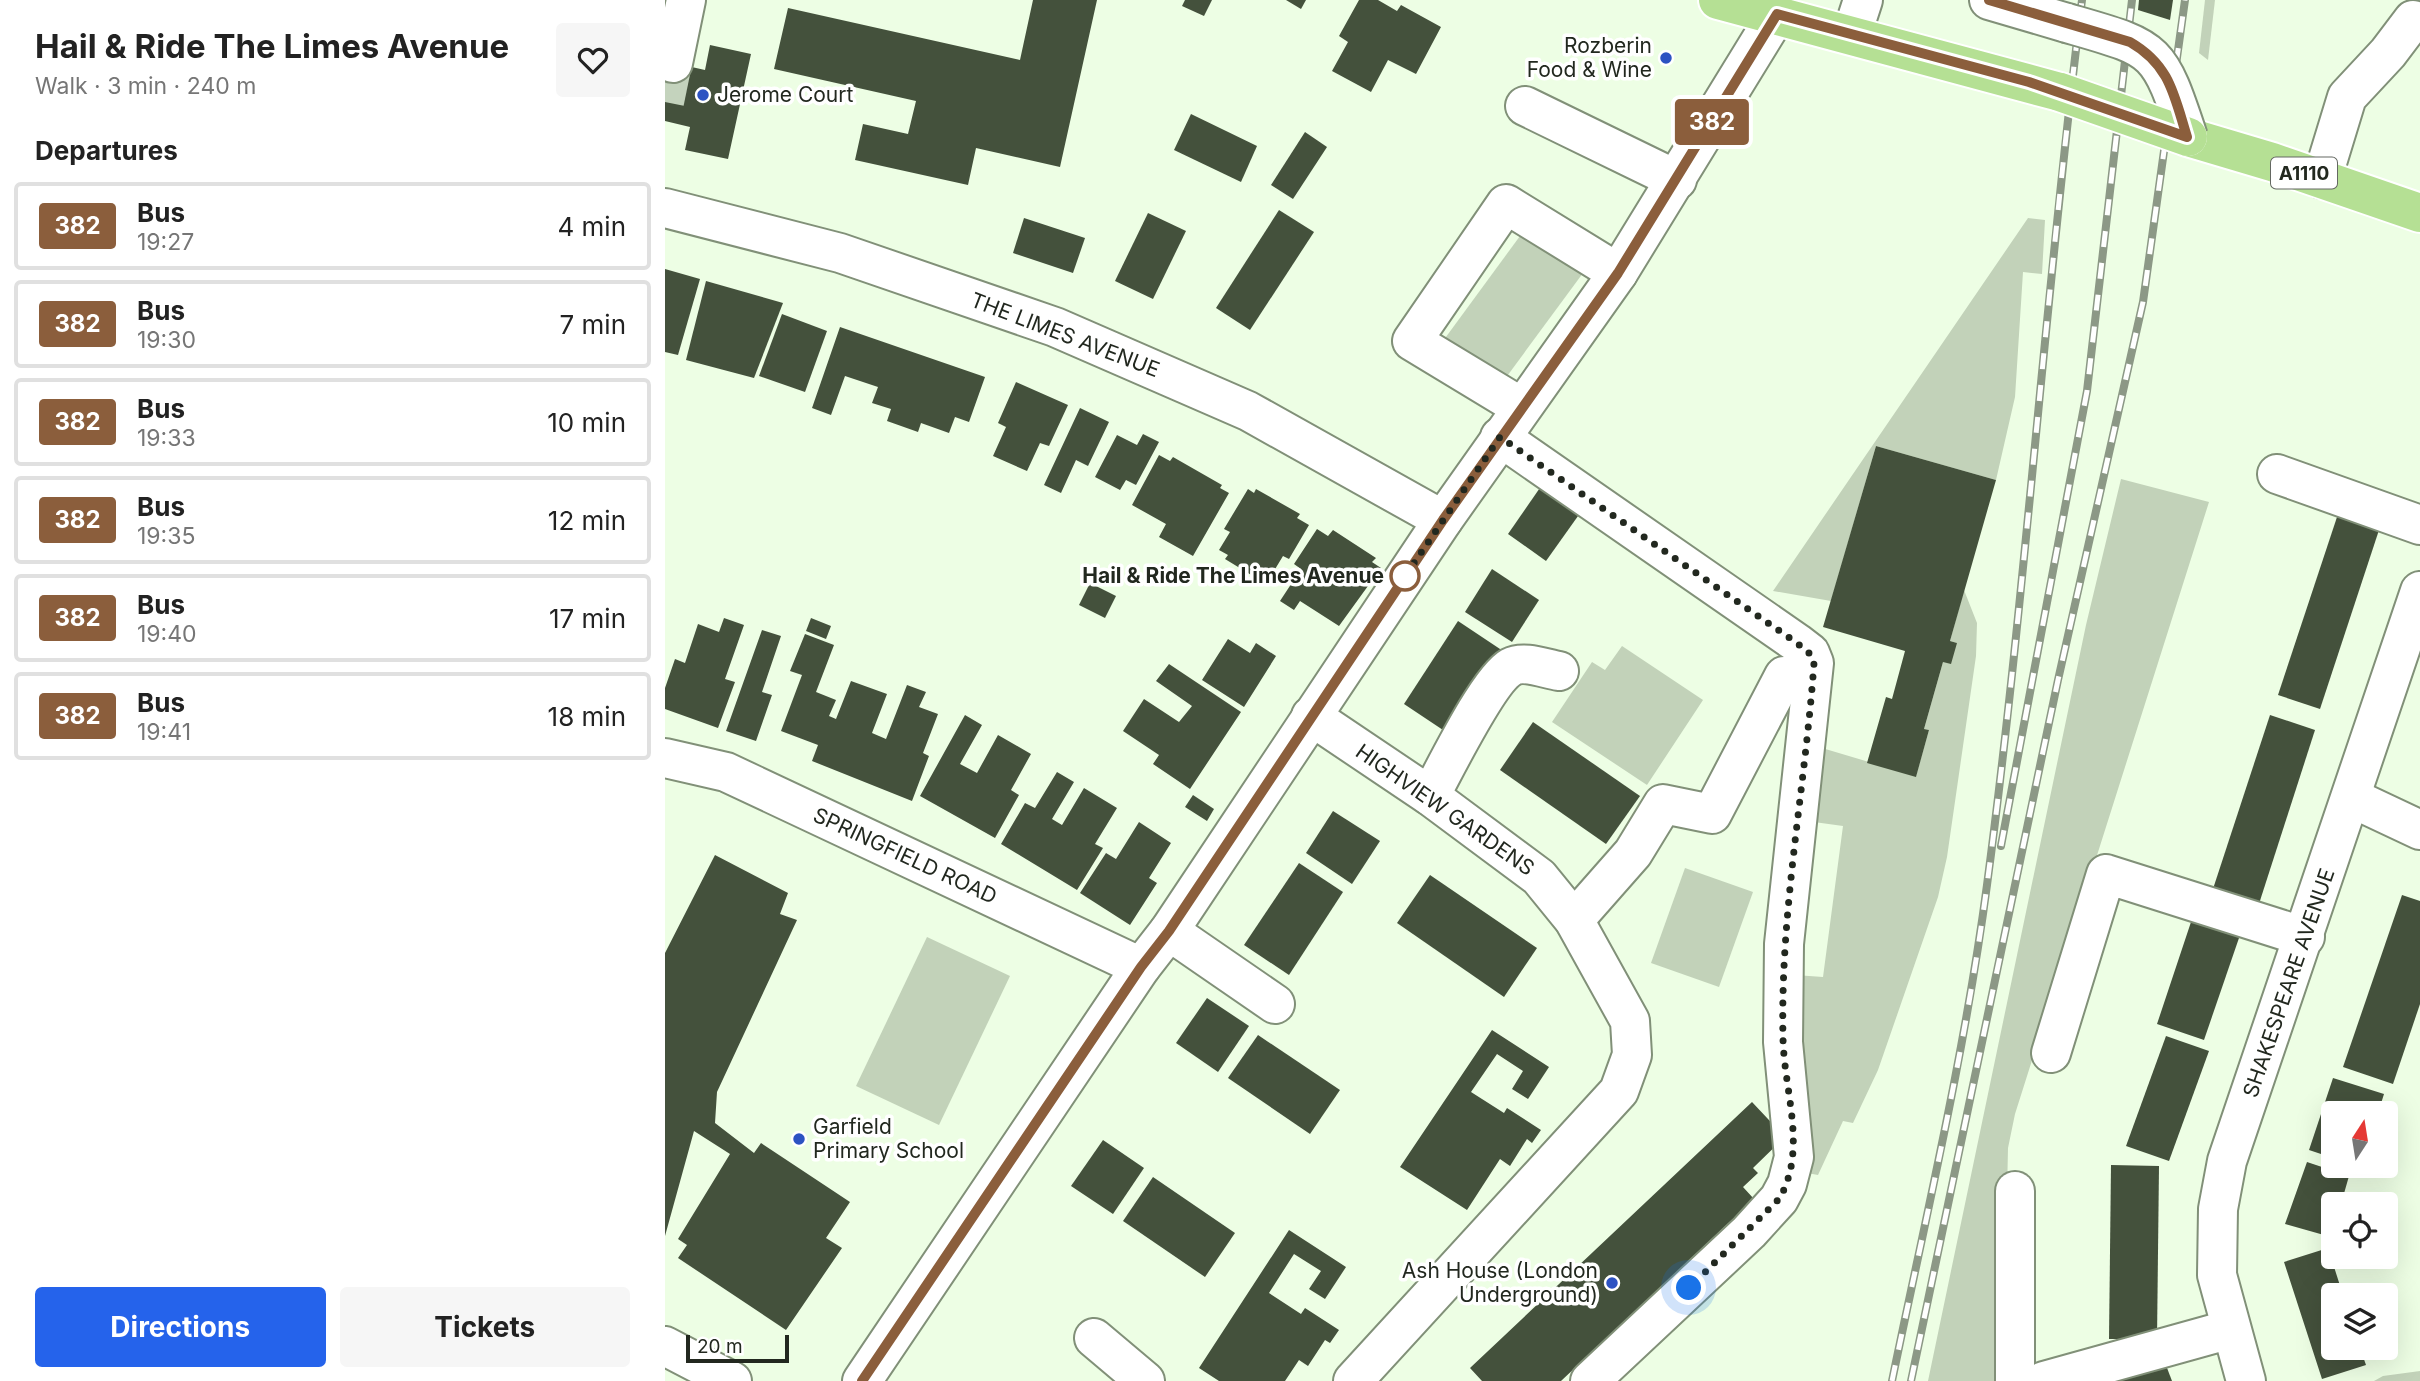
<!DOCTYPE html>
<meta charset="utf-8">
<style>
:root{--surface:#fff;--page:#f6f6f6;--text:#222;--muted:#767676;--line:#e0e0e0;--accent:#2563eb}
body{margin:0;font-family:Inter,sans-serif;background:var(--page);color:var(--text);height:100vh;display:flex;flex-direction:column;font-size:26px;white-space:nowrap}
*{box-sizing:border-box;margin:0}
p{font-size:23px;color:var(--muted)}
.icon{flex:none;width:38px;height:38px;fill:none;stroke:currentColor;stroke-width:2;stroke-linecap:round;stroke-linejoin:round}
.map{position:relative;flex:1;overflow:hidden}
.details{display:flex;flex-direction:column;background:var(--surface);width:665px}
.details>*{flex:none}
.badge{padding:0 14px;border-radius:5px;font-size:24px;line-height:46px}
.needle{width:46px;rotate:12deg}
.tools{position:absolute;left:1656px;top:1101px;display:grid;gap:14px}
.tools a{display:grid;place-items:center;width:77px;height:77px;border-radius:7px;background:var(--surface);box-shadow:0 7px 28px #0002;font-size:35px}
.scale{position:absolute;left:21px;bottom:18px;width:103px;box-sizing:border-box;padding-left:7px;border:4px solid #22281f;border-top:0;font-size:19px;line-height:24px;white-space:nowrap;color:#22281f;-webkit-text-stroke:5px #fff;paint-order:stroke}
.you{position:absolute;width:35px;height:35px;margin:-18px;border:5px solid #fff;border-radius:50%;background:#1a73e8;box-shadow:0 0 0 10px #1a73e833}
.map>.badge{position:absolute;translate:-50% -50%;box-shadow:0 0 0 4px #fff}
h2{padding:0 35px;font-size:26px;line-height:63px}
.round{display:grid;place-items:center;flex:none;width:74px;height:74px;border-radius:7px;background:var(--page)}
.head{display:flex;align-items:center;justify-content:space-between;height:119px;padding:0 35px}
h1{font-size:33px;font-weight:700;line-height:52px}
.action{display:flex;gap:14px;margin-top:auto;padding:14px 35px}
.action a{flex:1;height:80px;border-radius:7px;background:var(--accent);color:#fff;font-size:28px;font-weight:700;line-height:80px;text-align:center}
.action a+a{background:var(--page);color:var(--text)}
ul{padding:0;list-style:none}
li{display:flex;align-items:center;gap:21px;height:88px;margin:0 14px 10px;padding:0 21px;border:4px solid var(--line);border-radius:7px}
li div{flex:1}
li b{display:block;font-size:26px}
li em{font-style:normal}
li .badge{min-width:77px;font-weight:700;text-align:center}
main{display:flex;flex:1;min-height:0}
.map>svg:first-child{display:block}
</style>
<main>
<section class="details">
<div class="head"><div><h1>Hail &amp; Ride The Limes Avenue</h1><p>Walk · 3 min · 240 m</p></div><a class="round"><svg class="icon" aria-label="heart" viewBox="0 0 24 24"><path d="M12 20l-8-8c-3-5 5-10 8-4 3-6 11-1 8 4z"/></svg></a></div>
<h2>Departures</h2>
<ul>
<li><span class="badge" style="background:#8b5e3c;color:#fff">382</span><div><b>Bus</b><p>19:27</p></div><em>4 min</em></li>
<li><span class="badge" style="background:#8b5e3c;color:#fff">382</span><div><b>Bus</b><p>19:30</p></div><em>7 min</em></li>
<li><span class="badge" style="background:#8b5e3c;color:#fff">382</span><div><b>Bus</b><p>19:33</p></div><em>10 min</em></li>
<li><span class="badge" style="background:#8b5e3c;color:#fff">382</span><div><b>Bus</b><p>19:35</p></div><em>12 min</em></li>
<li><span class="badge" style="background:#8b5e3c;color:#fff">382</span><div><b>Bus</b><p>19:40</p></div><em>17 min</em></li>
<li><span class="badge" style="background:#8b5e3c;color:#fff">382</span><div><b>Bus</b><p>19:41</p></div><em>18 min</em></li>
</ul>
<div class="action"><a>Directions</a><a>Tickets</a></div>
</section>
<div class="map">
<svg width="1755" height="1381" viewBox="0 0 1755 1381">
<rect width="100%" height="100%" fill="#edfee4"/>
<g fill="#c2d2b9">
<path d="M1540 0H1550L1543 60 1534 53Z"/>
<path d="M1363 218 1380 220 1377 274 1358 272 1350 397 1331 480 1211 446 1166 601 1108 591Z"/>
<path d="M855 236 918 273 837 383 778 341Z"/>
<path d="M1456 479 1544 502 1350 1114 1343 1148 1338 1381H1263L1421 625Z"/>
<path d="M1299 590 1312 623 1311 656 1282 857 1273 897 1213 1070 1188 1123 1178 1121 1153 1175 1142 1173 1130 975 1158 977 1178 826 1149 822 1157 748 1251 776 1264 730 1259 729 1278 662 1292 643 1285 641Z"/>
<path d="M957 646 1038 700 982 785 887 722 927 662 940 670Z"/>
<path d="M1020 868 1088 892 1054 987 986 963Z"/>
<path d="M262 937 345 976 274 1125 191 1086Z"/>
<path d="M1755 1371V1381H1709L1718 1376Z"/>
</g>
<g fill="#44513c">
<path d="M368 0H432L395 167 311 148 303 185 190 160 198 124 243 134 251 101 109 69 123 8 355 60Z"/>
<path d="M520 0H547L539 16 517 6Z"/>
<path d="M621 0H641L636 9Z"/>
<path d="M694 0H713L732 11 736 5 776 27 751 74 723 60 706 92 667 71 683 42 674 36Z"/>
<path d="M1474 0H1508L1505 20 1473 10Z"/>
<path d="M45 45 86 54 63 159 20 150 25 127 0 121V61L40 70Z"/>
<path d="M526 114 592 146 576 182 509 150Z"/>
<path d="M640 132 662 147 628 199 606 185Z"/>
<path d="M614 210 649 232 585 330 551 308Z"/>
<path d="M483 213 521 231 488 299 450 281Z"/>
<path d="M359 218 420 238 408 273 348 253Z"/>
<path d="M0 269 35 279 13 355 0 352Z"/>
<path d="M41 281 118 303 89 378 21 360Z"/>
<path d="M117 314 162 331 140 392 94 376Z"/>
<path d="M175 327 320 377 304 422 290 417 284 433 256 423 253 432 222 421 226 409 207 403 213 387 180 376 166 415 147 408Z"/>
<path d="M351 382 403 405 384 446 375 443 362 471 328 456 341 427 333 423Z"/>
<path d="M415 408 444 422 423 466 411 460 396 493 379 485Z"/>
<path d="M478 434 494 442 471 485 461 480 455 490 430 477 452 435 472 445Z"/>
<path d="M1211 446 1331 480 1285 641 1292 643 1286 664 1278 662 1259 729 1264 730 1251 777 1202 763 1221 697 1227 699 1240 651 1158 627Z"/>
<path d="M494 455 505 461 508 457 557 485 555 488 564 493 528 556 494 537 501 524 467 505Z"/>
<path d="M879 482 918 509 881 561 843 534Z"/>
<path d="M583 489 589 493 591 489 635 514 632 518 644 525 624 559 618 556 601 584 560 559 563 555 554 550 565 532 559 529Z"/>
<path d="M1673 514 1715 527 1655 709 1613 695Z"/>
<path d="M652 529 663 536 668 530 711 558 707 562 716 568 674 626 635 601 629 610 615 601 636 569 629 564Z"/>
<path d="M827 569 874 600 847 642 800 612Z"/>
<path d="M425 583 451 596 440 618 414 605Z"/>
<path d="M59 618 79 625 60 679 70 682 53 728 0 709V688L10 659 20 663 33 624 54 632Z"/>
<path d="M146 618 166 626 161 639 141 631Z"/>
<path d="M793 621 838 651 784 734 739 704Z"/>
<path d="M97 630 116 636 97 692 107 695 91 741 61 731Z"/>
<path d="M140 634 169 645 151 692 171 700 164 716 171 719 186 681 222 694 207 733 221 739 242 685 261 692 254 707 273 714 258 753 264 756 247 801 147 761 153 745 116 731 137 675 125 671Z"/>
<path d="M563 639 585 653 591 643 611 656 579 707 537 680Z"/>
<path d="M504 664 576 712 525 789 488 764 494 755 458 731 479 699 514 722 527 706 491 681Z"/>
<path d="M300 715 317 725 295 764 312 773 333 735 366 754 346 790 354 795 330 838 255 796Z"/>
<path d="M1605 715 1650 730 1592 910 1546 895Z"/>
<path d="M868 722 975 796 941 844 835 770Z"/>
<path d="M392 772 409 782 387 819 397 825 419 788 452 808 430 844 438 848 412 890 336 844 360 803 370 808Z"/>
<path d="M528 795 549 809 542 821 520 807Z"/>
<path d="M668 811 715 841 687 884 641 853Z"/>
<path d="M474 822 506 843 484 878 492 883 465 925 415 893 441 853 451 859Z"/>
<path d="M50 855 123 893 115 914 132 920 52 1092 50 1123 89 1153 96 1143 185 1202 161 1238 177 1248 121 1330 13 1258 22 1245 13 1239 65 1154 29 1131 0 1236V953Z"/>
<path d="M634 863 678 892 624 975 579 945Z"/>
<path d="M765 875 872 948 839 997 732 923Z"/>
<path d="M1737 895 1755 901V1004L1728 1084 1678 1067Z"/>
<path d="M1527 919 1575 935 1539 1040 1492 1024Z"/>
<path d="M542 998 584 1026 553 1072 511 1043Z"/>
<path d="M827 1030 884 1067 863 1099 847 1089 858 1071 832 1054 806 1092 839 1113 842 1108 876 1130 867 1143 862 1139 845 1166 835 1159 802 1210 735 1167Z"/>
<path d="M593 1035 675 1090 645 1134 563 1078Z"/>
<path d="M1501 1036 1544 1051 1504 1161 1461 1146Z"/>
<path d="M1668 1078 1719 1094 1713 1113H1668V1158L1644 1150Z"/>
<path d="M1087 1102 1120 1137 1088 1168 1093 1173 1078 1187 1089 1199 896 1381H817L805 1368Z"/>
<path d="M438 1140 479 1168 448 1214 406 1186Z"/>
<path d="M1642 1162 1684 1176 1676 1204H1668L1666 1237 1620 1224Z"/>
<path d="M1446 1165 1494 1166 1492 1339H1444Z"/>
<path d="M488 1177 570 1233 540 1277 458 1221Z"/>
<path d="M624 1230 681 1267 660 1299 644 1289 656 1271 629 1254 604 1293 636 1314 640 1308 674 1330 665 1343 660 1340 643 1366 634 1360 620 1381H554L534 1368Z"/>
<path d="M1663 1248 1678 1295H1668V1348H1695L1701 1365 1657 1379 1619 1262Z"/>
<path d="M1499 1360 1507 1381H1456L1455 1376Z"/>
</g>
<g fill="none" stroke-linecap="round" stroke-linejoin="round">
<path stroke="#c4d3bd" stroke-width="38" stroke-dasharray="38 19" stroke-linecap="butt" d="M0 102 8 63"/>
<g stroke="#819078" stroke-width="42">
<g id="minor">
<path d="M1324 0 1402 23"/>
<path d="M1187 34 1198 0"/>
<path d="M8 63 21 0"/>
<path d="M860 106 1012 180"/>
<path d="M1657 179 1682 97 1723 53 1748 20 1755 22"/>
<path d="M0 208 175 253 390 327 583 411 778 520"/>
<path d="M856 407 747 341 841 204 953 273"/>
<path d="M835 437 1132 643 1145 653 1149 663 1119 944 1118 1042 1129 1157 1122 1184 1114 1199 1084 1232 925 1381"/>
<path d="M1612 474 1755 525"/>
<path d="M646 716 765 796 874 877 909 920 965 1021 967 1055 954 1091 688 1381"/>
<path d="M0 758 61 772 476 967"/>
<path d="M765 796C780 769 823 680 846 667 859 660 881 669 894 671"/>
<path d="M1687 798 1755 830"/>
<path d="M909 920 968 853 998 804 1047 814 1119 676"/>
<path d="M504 931 610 1004"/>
<path d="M1386 1053 1441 874 1640 937"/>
<path d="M1350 1191V1381"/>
<path d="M429 1338 480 1381"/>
<path d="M0 1346 67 1381"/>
<path d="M197 1381 476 967 504 931 778 520 953 273 1112 14"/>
<path d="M1379 1381 1566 1329"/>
<path d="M1581 1381 1552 1275 1553 1209 1562 1161 1755 591"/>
</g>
</g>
<g stroke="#fff" stroke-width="42">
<g id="major">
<path d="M1053 0 1395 92"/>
<path d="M1523 137 1607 162 1755 213"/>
</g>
</g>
<use href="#minor" stroke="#fff" stroke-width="38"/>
<use href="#major" stroke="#b5e094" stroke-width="38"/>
<g stroke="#8c9886" stroke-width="8">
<g id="rail">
<path d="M1336 846 1422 391 1467 0"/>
<path d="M1227 1381C1261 1216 1300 1052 1322 885 1361 591 1380 294 1417 0"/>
<path d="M1246 1381 1393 680 1478 302 1520 0"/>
</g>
</g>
<use href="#rail" stroke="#fff" stroke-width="5" stroke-dasharray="16" stroke-linecap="butt"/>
<g stroke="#819078" stroke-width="42" stroke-linecap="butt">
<path id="minor-bridge" d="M1402 23C1492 49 1493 46 1523 137"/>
</g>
<g stroke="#fff" stroke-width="42" stroke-linecap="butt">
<path id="major-bridge" d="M1395 92 1523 137"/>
</g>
<use href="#minor-bridge" stroke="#fff" stroke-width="38"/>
<use href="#major-bridge" stroke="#b5e094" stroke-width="38"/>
</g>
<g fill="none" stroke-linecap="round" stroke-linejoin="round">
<g stroke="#fff" stroke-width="16">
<path id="line" d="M197 1381 476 967 504 931 778 520 953 273 1112 14 1364 82 1522 137C1509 95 1505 65 1465 42L1324 0"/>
</g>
<use href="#line" stroke="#8b5e3c" stroke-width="10"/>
<path stroke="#22281f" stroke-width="7" stroke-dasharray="0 12.6" d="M740 576 734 585 835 437 1132 643 1144 653 1149 663C1140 789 1115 912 1118 1038 1119 1092 1143 1150 1114 1199L1024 1288"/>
</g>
<g fill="#2c52c2" stroke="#fff" stroke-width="2.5">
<circle cx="1001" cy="58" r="7"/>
<circle cx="38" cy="95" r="7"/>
<circle cx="134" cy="1139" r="7"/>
<circle cx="947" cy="1283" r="7"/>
</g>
<circle fill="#fff" stroke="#8b5e3c" stroke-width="3.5" cx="740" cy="576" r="14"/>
<g text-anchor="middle" stroke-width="7" stroke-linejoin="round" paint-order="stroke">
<rect fill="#fff" stroke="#646862" stroke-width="2" x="1606" y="157.5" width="66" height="31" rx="5"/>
<g font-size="19" font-weight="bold" fill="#22281f">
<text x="1639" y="180">A1110</text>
</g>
<g font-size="21" fill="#22281f" stroke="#fff" text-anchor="end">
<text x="987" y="53">Rozberin<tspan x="987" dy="24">Food &amp; Wine</tspan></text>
<text x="52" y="102" text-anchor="start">Jerome Court</text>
<text x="148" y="1134" text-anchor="start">Garfield<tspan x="148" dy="24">Primary School</tspan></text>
<text x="933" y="1278">Ash House (London<tspan x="933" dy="24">Underground)</tspan></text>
</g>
<g font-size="21" fill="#22281f" stroke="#fff">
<text transform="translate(400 335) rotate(21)" y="7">THE LIMES AVENUE</text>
<text transform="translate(780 810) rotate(35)" y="7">HIGHVIEW GARDENS</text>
<text transform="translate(240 856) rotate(25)" y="7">SPRINGFIELD ROAD</text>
<text transform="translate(1624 983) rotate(-71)" y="7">SHAKESPEARE AVENUE</text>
</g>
<g font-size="21" font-weight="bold" fill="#22281f" stroke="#fff" text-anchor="end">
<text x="719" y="583">Hail &amp; Ride The Limes Avenue</text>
</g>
</g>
</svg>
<div class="tools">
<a><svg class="needle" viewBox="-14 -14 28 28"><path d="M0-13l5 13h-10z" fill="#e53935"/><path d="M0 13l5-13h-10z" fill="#767676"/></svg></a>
<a><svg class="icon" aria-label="locate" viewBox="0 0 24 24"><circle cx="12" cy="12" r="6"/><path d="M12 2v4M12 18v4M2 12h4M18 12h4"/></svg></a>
<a><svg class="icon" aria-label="layers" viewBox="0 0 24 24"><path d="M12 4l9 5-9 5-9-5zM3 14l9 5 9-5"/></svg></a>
</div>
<div class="scale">20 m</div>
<div class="you" style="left:1024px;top:1288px"></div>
<b class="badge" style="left:1047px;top:122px;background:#8b5e3c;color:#fff">382</b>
</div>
</main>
